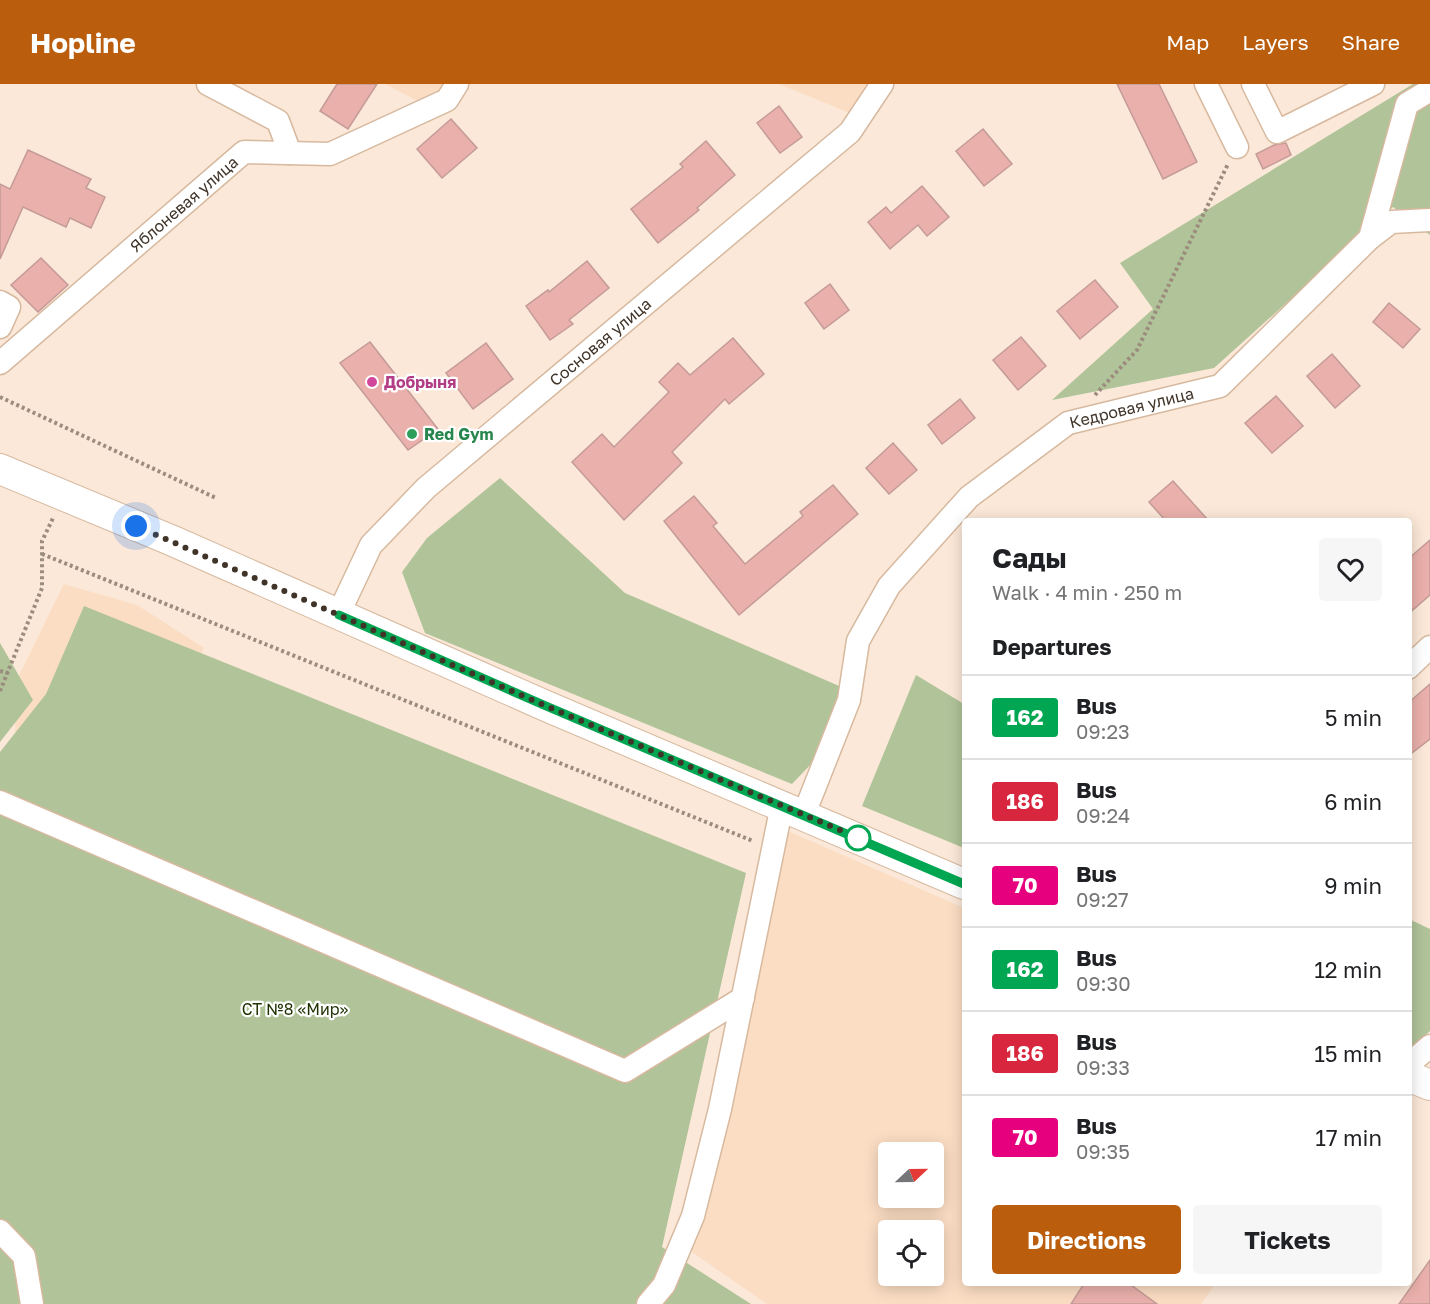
<!DOCTYPE html>
<meta charset="utf-8">
<style>
:root{--surface:#fff;--page:#f6f6f6;--text:#202124;--muted:#757577;--line:#e0e0e0;--accent:#ba5d0d}
body{margin:0;font-family:"Golos Text",sans-serif;background:var(--page);color:var(--text);height:100vh;display:flex;flex-direction:column;font-size:22px;white-space:nowrap}
*{box-sizing:border-box;margin:0}
p{font-size:20px;color:var(--muted)}
.icon{flex:none;width:33px;height:33px;fill:none;stroke:currentColor;stroke-width:2;stroke-linecap:round;stroke-linejoin:round}
.map{position:relative;flex:1;overflow:hidden}
.side{position:absolute;left:962px;top:434px;width:450px;height:768px;display:flex;flex-direction:column;background:var(--surface);border-radius:6px;box-shadow:0 3px 15px #0003}
.side>*{flex:none}
.badge{padding:0 12px;border-radius:4px;font-size:21px;line-height:39px}
.needle{width:39px;rotate:68deg}
.tools{position:absolute;left:878px;top:1058px;display:grid;gap:12px}
.tools a{display:grid;place-items:center;width:66px;height:66px;border-radius:6px;background:var(--surface);box-shadow:0 3px 15px #0003;font-size:30px}
.you{position:absolute;width:30px;height:30px;margin:-15px;border:4px solid #fff;border-radius:50%;background:#1a73e8;box-shadow:0 0 0 9px #1a73e833}
.map>.badge{position:absolute;translate:-50% -50%;box-shadow:0 0 0 3px #fff}
h2{padding:0 30px;font-size:22px;line-height:54px}
.round{display:grid;place-items:center;flex:none;width:63px;height:63px;border-radius:6px;background:var(--page)}
.summary{display:flex;align-items:center;justify-content:space-between;height:102px;padding:0 30px}
h1{font-size:28px;font-weight:700;line-height:45px}
.button{display:flex;gap:12px;margin-top:auto;padding:12px 30px}
.button a{flex:1;height:69px;border-radius:6px;background:var(--accent);color:#fff;font-size:24px;font-weight:700;line-height:69px;text-align:center}
.button a+a{background:var(--page);color:var(--text)}
ul{padding:0;list-style:none}
li{display:flex;align-items:center;gap:18px;height:84px;padding:0 30px;border-top:2px solid var(--line)}
li div{flex:1}
li b{display:block;font-size:22px}
li em{font-style:normal}
li .badge{min-width:66px;font-weight:700;text-align:center}
header{display:flex;align-items:center;gap:36px;box-sizing:border-box;height:84px;padding:0 30px;background:var(--accent);color:#fff}
header strong{font-size:28px}
nav{display:flex;gap:33px;margin-inline-start:auto;font-size:21px}
.map>svg:first-child{display:block}
</style>
<header>
<strong>Hopline</strong>
<nav><a>Map</a><a>Layers</a><a>Share</a></nav>
</header>
<div class="map">
<svg width="1430" height="1220" viewBox="0 0 1430 1220">
<rect width="100%" height="100%" fill="#fbe8d8"/>
<g fill="#fbddc3" fill-rule="evenodd">
<path d="M385 0H450L437 14 418 17Z"/>
<path d="M779 0H868L852 30Z"/>
<path d="M64 500 137 521 204 564 108 751 0 682 15 655 16 598Z"/>
<path d="M788 747 964 824V1198L1216 1199 1201 1220H767L689 1166ZM888 1068H933V1113H888ZM888 1146H933V1191H888Z"/>
</g>
<g fill="#b0c399">
<path d="M1413 0H1430V151L1393 123 1214 284 1052 316 1153 225 1120 179Z"/>
<path d="M500 394 625 509 846 605 836 654 792 700 425 549 402 488 427 454Z"/>
<path d="M84 522 746 789 662 1163 751 1220H0V668L46 610Z"/>
<path d="M0 559 33 616 0 658Z"/>
<path d="M916 591 964 620V764L862 722Z"/>
<path d="M1409 835 1430 845V947L1409 966Z"/>
</g>
<g fill="#eab0ab" stroke="#c49b98" stroke-width="1.5">
<path d="M337 0H377L348 45 320 27Z"/>
<path d="M1117 0H1159L1197 78 1163 95Z"/>
<path d="M779 22 802 53 780 69 757 39Z"/>
<path d="M451 35 477 64 442 94 417 65Z"/>
<path d="M983 45 1012 80 984 102 956 67Z"/>
<path d="M706 57 735 91 697 124 699 126 658 159 631 125 683 83 680 80Z"/>
<path d="M1286 59 1291 71 1263 85 1256 70 1274 61Z"/>
<path d="M28 66 91 95 86 104 105 113 91 144 70 134 66 143 23 123 0 175V100L10 105Z"/>
<path d="M922 102 949 133 927 152 918 141 890 165 868 138 886 123 891 129Z"/>
<path d="M41 174 68 201 38 228 11 201Z"/>
<path d="M587 177 609 204 569 236 573 240 550 256 526 222 548 206 549 208Z"/>
<path d="M1095 196 1118 223 1080 255 1057 227Z"/>
<path d="M830 200 849 226 824 245 805 219Z"/>
<path d="M1389 219 1420 245 1403 264 1373 238Z"/>
<path d="M1021 253 1046 282 1018 306 993 276Z"/>
<path d="M733 254 764 290 729 320 725 315 672 368 682 379 624 436 572 378 602 350 614 363 669 308 659 298 678 279 690 291Z"/>
<path d="M370 258 438 345 408 366 340 279Z"/>
<path d="M486 259 513 295 473 325 446 289Z"/>
<path d="M1332 270 1360 302 1335 324 1307 292Z"/>
<path d="M1276 312 1303 342 1272 369 1245 339Z"/>
<path d="M960 315 975 334 942 360 928 341Z"/>
<path d="M893 359 917 386 889 410 866 384Z"/>
<path d="M1173 397 1208 436H1165L1149 418Z"/>
<path d="M833 401 858 430 739 531 664 437 694 412 717 439 713 442 745 480 803 432 800 428Z"/>
<path d="M1430 456V511L1408 530V475Z"/>
<path d="M1430 600V655L1408 672V619Z"/>
<path d="M1430 1176V1220H1399Z"/>
<path d="M1085 1198H1127L1157 1220H1071Z"/>
</g>
<g fill="none" stroke-linecap="round" stroke-linejoin="round">
<g stroke="#d7b99f" stroke-width="25">
<g id="minor">
<path d="M208 0 278 37 290 69"/>
<path d="M1206 0 1237 63"/>
<path d="M1253 0 1277 48 1373 0"/>
<path d="M1370 154 1407 20 1430 6"/>
<path d="M0 218 9 223 0 243"/>
<path id="s1" d="M0 279 244 68 330 70 447 16 457 0"/>
<path id="s2" d="M338 531 371 461 426 404 850 48 882 0"/>
<path d="M1408 584 1430 563"/>
<path d="M0 718 625 987 743 914"/>
<path id="s3" d="M804 730 849 616 858 557 889 502 969 413 1068 339 1220 302 1370 154 1391 138 1430 136"/>
<path d="M1408 981 1430 962"/>
<path d="M0 1147 24 1172 32 1220"/>
<path d="M648 1220 664 1201 693 1132 720 1025 782 721"/>
</g>
</g>
<g stroke="#d7b99f" stroke-width="32">
<g id="major">
<path d="M0 385 173 457 546 622 964 800"/>
<path d="M1408 992 1430 1001"/>
</g>
</g>
<g stroke="#9b8c7e" stroke-width="4" stroke-dasharray="3 3" stroke-linecap="butt">
<path d="M1095 311 1137 266 1228 80"/>
<path d="M0 313 216 414"/>
<path d="M42 470 753 757"/>
<path d="M0 587 8 589"/>
<path d="M0 607 42 504V457L54 432"/>
</g>
<use href="#minor" stroke="#fff" stroke-width="22"/>
<use href="#major" stroke="#fff" stroke-width="30"/>
</g>
<g fill="none" stroke-linecap="round" stroke-linejoin="round">
<g stroke="#fff" stroke-width="14">
<path id="line" d="M339 531 546 622 964 800"/>
</g>
<use href="#line" stroke="#00a651" stroke-width="9"/>
<path stroke="#403429" stroke-width="6" stroke-dasharray="0 10.8" d="M136 442 546 622 866 757 858 754"/>
</g>
<circle fill="#d1479c" stroke="#fff" stroke-width="2" cx="372" cy="298" r="6"/>
<circle fill="#2e9e5b" stroke="#fff" stroke-width="2" cx="412" cy="350" r="6"/>
<circle fill="#fff" stroke="#00a651" stroke-width="3" cx="858" cy="754" r="12"/>
<g text-anchor="middle" stroke-width="4.5" stroke-linejoin="round" paint-order="stroke">
<g font-size="16" fill="#403429" stroke="#fff">
<text dy="6" stroke="none"><textPath href="#s1" startOffset="243">Яблоневая улица</textPath></text>
<text dy="6" stroke="none"><textPath href="#s2" startOffset="384">Сосновая улица</textPath></text>
<text dy="6" stroke="none"><textPath href="#s3" startOffset="554">Кедровая улица</textPath></text>
</g>
<g font-size="16" font-weight="bold" fill="#b23c85" stroke="#fff" text-anchor="start">
<text x="384" y="304">Добрыня</text>
</g>
<g font-size="16" font-weight="bold" fill="#27864d" stroke="#fff" text-anchor="start">
<text x="424" y="356">Red Gym</text>
</g>
<g font-size="16" fill="#1f3100" stroke="#fff">
<text x="295" y="931">СТ №8 «Мир»</text>
</g>
</g>
</svg>
<div class="tools">
<a><svg class="needle" viewBox="-14 -14 28 28"><path d="M0-13l5 13h-10z" fill="#e53935"/><path d="M0 13l5-13h-10z" fill="#757577"/></svg></a>
<a><svg class="icon" aria-label="locate" viewBox="0 0 24 24"><circle cx="12" cy="12" r="6"/><path d="M12 2v4M12 18v4M2 12h4M18 12h4"/></svg></a>
</div>
<div class="you" style="left:136px;top:442px"></div>
<section class="side">
<div class="summary"><div><h1>Сады</h1><p>Walk · 4 min · 250 m</p></div><a class="round"><svg class="icon" aria-label="heart" viewBox="0 0 24 24"><path d="M12 20l-8-8c-3-5 5-10 8-4 3-6 11-1 8 4z"/></svg></a></div>
<h2>Departures</h2>
<ul>
<li><span class="badge" style="background:#00a651;color:#fff">162</span><div><b>Bus</b><p>09:23</p></div><em>5 min</em></li>
<li><span class="badge" style="background:#d7263d;color:#fff">186</span><div><b>Bus</b><p>09:24</p></div><em>6 min</em></li>
<li><span class="badge" style="background:#e6007e;color:#fff">70</span><div><b>Bus</b><p>09:27</p></div><em>9 min</em></li>
<li><span class="badge" style="background:#00a651;color:#fff">162</span><div><b>Bus</b><p>09:30</p></div><em>12 min</em></li>
<li><span class="badge" style="background:#d7263d;color:#fff">186</span><div><b>Bus</b><p>09:33</p></div><em>15 min</em></li>
<li><span class="badge" style="background:#e6007e;color:#fff">70</span><div><b>Bus</b><p>09:35</p></div><em>17 min</em></li>
</ul>
<div class="button"><a>Directions</a><a>Tickets</a></div>
</section>
</div>
